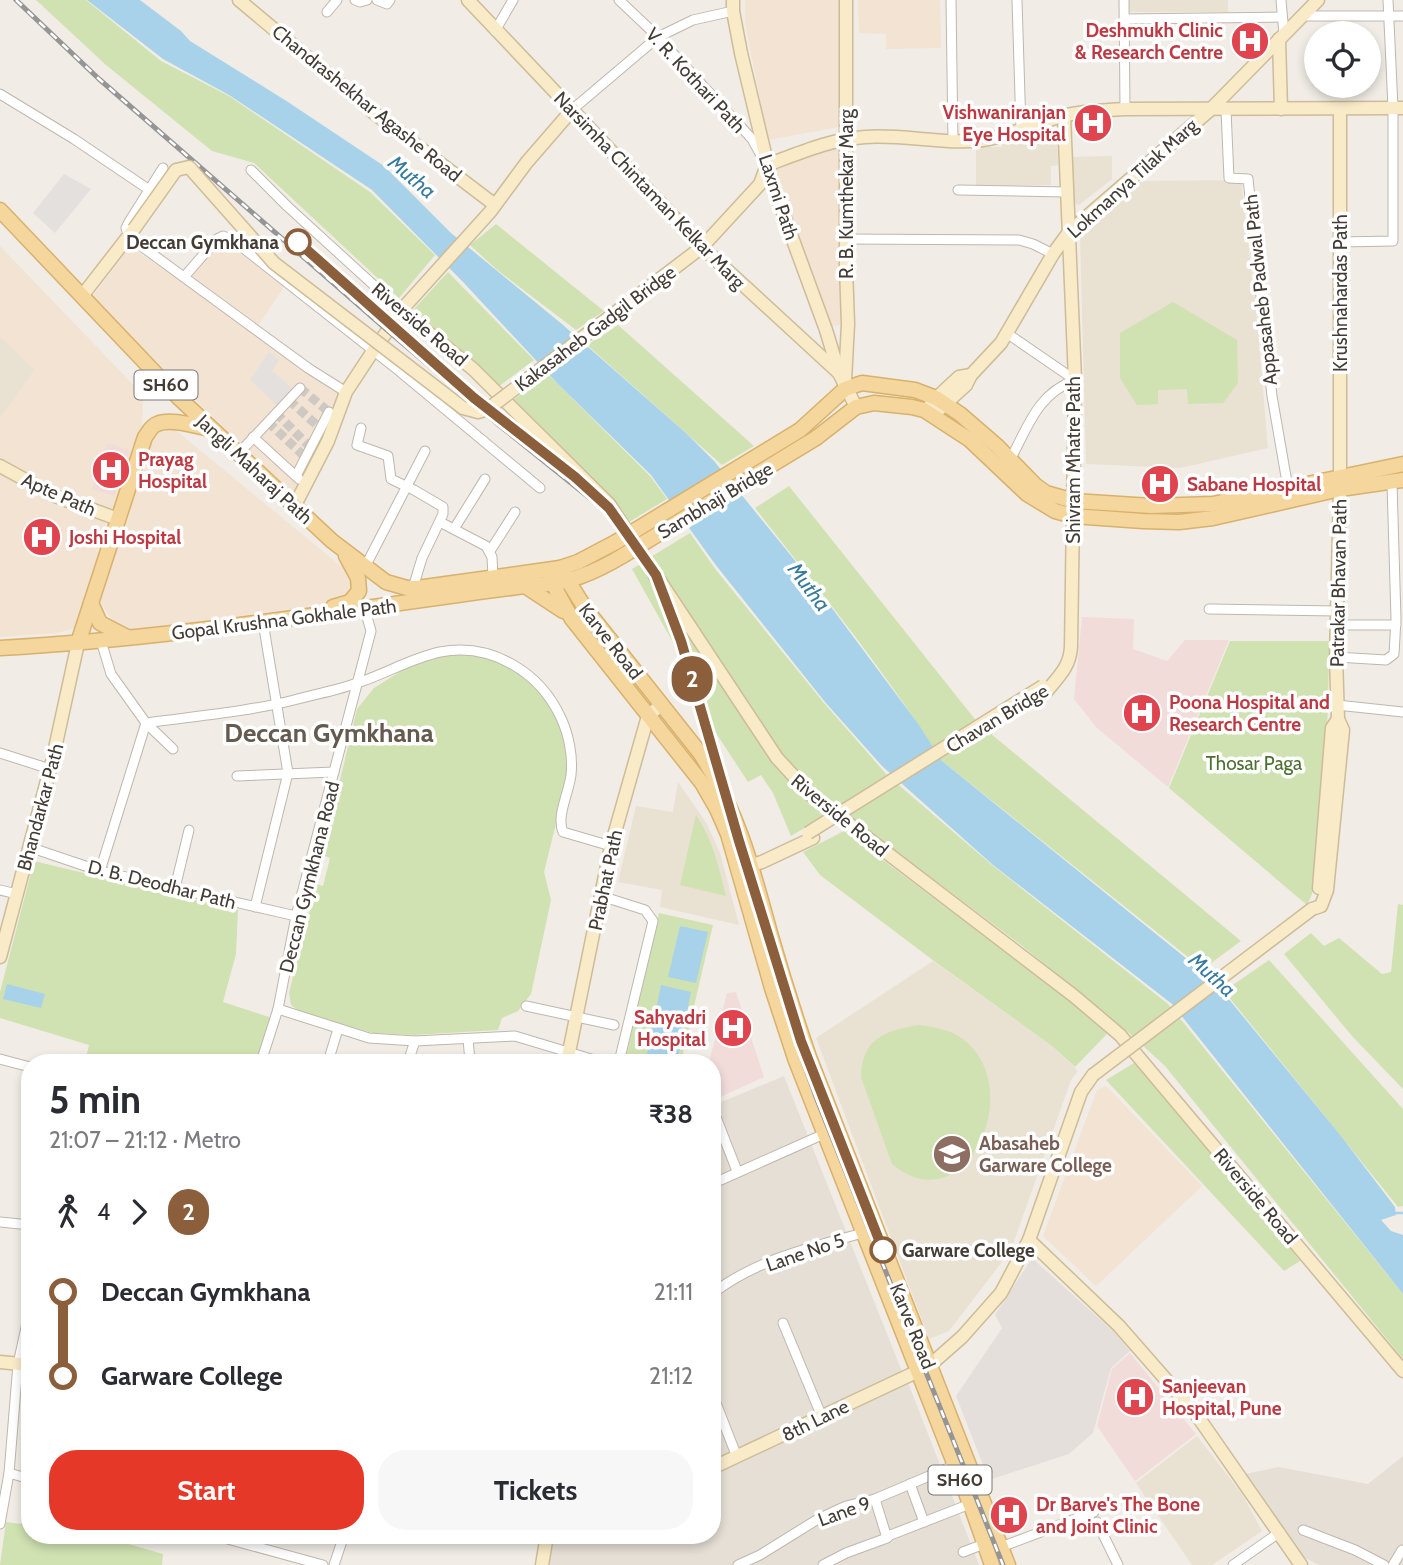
<!DOCTYPE html>
<meta charset="utf-8">
<style>
:root{--surface:#fff;--page:#f7f7f7;--text:#2b2b33;--muted:#7c7c81;--accent:#e63828}
body{margin:0;font-family:Cabin,sans-serif;background:var(--page);color:var(--text);height:100vh;display:flex;flex-direction:column;font-size:26px;white-space:nowrap}
*{box-sizing:border-box;margin:0}
p{font-size:23px;color:var(--muted)}
.icon{flex:none;width:38px;height:38px;fill:none;stroke:currentColor;stroke-width:2;stroke-linecap:round;stroke-linejoin:round}
.map{position:relative;flex:1;overflow:hidden}
.side{position:absolute;left:21px;top:1054px;width:700px;height:490px;display:flex;flex-direction:column;background:var(--surface);border-radius:28px;box-shadow:0 4px 10px #0003}
.side>*{flex:none}
.badge{padding:0 14px;border-radius:23px;font-size:24px;line-height:46px}
.buttons{position:absolute;left:1304px;top:21px;display:grid;gap:14px}
.buttons a{display:grid;place-items:center;width:77px;height:77px;border-radius:50%;background:var(--surface);box-shadow:0 4px 10px #0003;font-size:35px}
.map>.badge{position:absolute;translate:-50% -50%;box-shadow:0 0 0 4px #fff}
.legs{display:flex;align-items:center;gap:10px;height:77px;padding:0 28px;font-size:23px}
.legs p{margin-inline-start:auto}
.head{display:flex;align-items:center;justify-content:space-between;height:119px;padding:0 28px}
h1{font-size:38px;font-weight:700;line-height:52px}
.button{display:flex;gap:14px;margin-top:auto;padding:14px 28px}
.button a{flex:1;height:80px;border-radius:28px;background:var(--accent);color:#fff;font-size:28px;font-weight:700;line-height:80px;text-align:center}
.button a+a{background:var(--page);color:var(--text)}
ul{padding:0 28px;list-style:none}
li{display:flex;align-items:center;gap:24px;height:84px;font-size:26px}
li i{display:grid;place-items:center;width:10px;height:100%;margin:0 9px;background:currentColor}
li i::after{content:'';width:18px;height:18px;margin:-9px;border:5px solid;border-radius:50%;background:var(--surface)}
li p{margin-inline-start:auto}
li:first-child i{background:linear-gradient(#0000 50%,currentColor 0)}
li:last-child i{background:linear-gradient(currentColor 50%,#0000 0)}
.map>svg:first-child{display:block}
</style>
<div class="map">
<svg width="1403" height="1565" viewBox="0 0 1403 1565">
<rect width="100%" height="100%" fill="#f1ede6"/>
<g fill="#e5dfd5">
<path d="M784 1076 903 1374 712 1464V1102L719 1103Z"/>
<path d="M907 1380 979 1565H546L551 1535H712V1473Z"/>
<path d="M1403 1456V1565H1319L1303 1557 1245 1474 1279 1467 1368 1484Z"/>
</g>
<g fill="#f2e3d3">
<path d="M745 0H839V127L768 140 745 23Z"/>
<path d="M858 0H940L941 48 886 49V34L859 33Z"/>
<path d="M843 142V254L840 325 827 327 770 167Z"/>
<path d="M222 239 284 287 253 333 341 396 323 445 296 498 91 298 130 247 183 282Z"/>
<path d="M0 246 141 393 143 399 142 427 76 628 57 633 0 637Z"/>
<path d="M173 428 348 572 354 579 352 593 339 602 127 632 114 623 98 599 151 433Z"/>
<path d="M1106 1086 1202 1186 1096 1286 1043 1236 1097 1090Z"/>
</g>
<path fill="#e4dfdb" d="M1032 1258 1114 1332 1130 1351 1111 1368 1093 1433 1069 1454 989 1480 956 1396 1002 1328 995 1315Z"/>
<g fill="#e9e1d1">
<rect x="1129" y="0" width="99" height="12"/>
<path d="M1057 138 1058 165 1051 166V185L976 186V147H1002V141Z"/>
<path d="M1112 156V179L1079 205 1072 202 1070 157Z"/>
<path d="M1241 180 1257 321 1268 448 1180 468 1086 464 1080 233 1142 181Z"/>
<path d="M0 337 34 370 0 418Z"/>
<path d="M678 782 707 824 720 853 739 925 660 907 662 890 618 882 636 806 673 812Z"/>
<path d="M933 961 1052 1046 1078 1071 1071 1080 1011 1250 949 1331 929 1339 816 1038Z"/>
<path d="M1197 1436 1242 1494 1262 1531 1212 1565H1192L1136 1483Z"/>
</g>
<g fill="#f1dcda">
<path d="M108 443 130 451 114 496 92 489Z"/>
<path d="M1082 617 1134 619 1133 649 1167 661 1185 640H1229L1168 787 1096 727 1074 699Z"/>
<path d="M736 992 764 1077 716 1099 712 1092V1062H709L727 993Z"/>
<path d="M1130 1353 1196 1434 1135 1481 1097 1426 1112 1369Z"/>
</g>
<g fill="#d0e2b2">
<path d="M36 0H86L161 61 229 96 370 192 435 255 399 298 254 163 212 151 106 65Z"/>
<path d="M496 224 604 311 576 330 496 269 470 245Z"/>
<path d="M448 272 534 360 498 387 414 309Z"/>
<path d="M1173 302 1237 340 1238 383 1223 403 1188 404 1187 389 1158 390V404L1137 405 1120 378V333Z"/>
<path d="M618 325 754 446 722 465 587 345Z"/>
<path d="M548 374 650 476 667 499 629 522 619 506 513 400Z"/>
<path d="M789 486 978 723 1241 941 1203 969 942 761C886 672 820 591 755 508Z"/>
<path d="M690 533 716 570 824 703 887 775 992 865 1168 1004 1183 1022 1403 1294V1359L1165 1066 1129 1033 1021 945 840 809 788 765 649 558Z"/>
<path d="M647 560 797 789 825 816 791 836 773 793 761 775 748 782 714 730 690 673 632 569Z"/>
<path d="M1230 641H1329L1328 711 1312 894 1307 905 1169 788Z"/>
<path d="M472 653 511 666 549 701 566 739 569 771 544 872 551 900 531 994 518 1011 502 1018 498 1030 414 1035 373 1033 300 1012 291 1005 289 993 316 884 323 886 330 858 322 855 357 709 374 688 412 664 431 657Z"/>
<path d="M696 815C713 840 719 868 726 896L680 885Z"/>
<path d="M844 831 1066 997 1107 1034 1075 1067 1052 1046 934 961 820 875 803 852Z"/>
<path d="M34 861 238 910 236 954 223 1002 272 1018 259 1062H85L89 1045 0 1018V992Z"/>
<path d="M1398 904 1403 905V1089L1352 1036 1284 954 1311 933 1324 946 1339 938 1382 974 1391 972Z"/>
<path d="M659 913 713 925 681 1062H625Z"/>
<path d="M1269 960 1403 1109V1206L1398 1207 1224 991Z"/>
<path d="M918 1025C934 1027 950 1029 964 1040 1027 1089 966 1226 892 1164L861 1077C862 1038 885 1031 918 1025Z"/>
<path d="M1134 1063 1243 1185 1300 1261 1284 1271 1106 1080Z"/>
<path d="M6 1522 30 1525V1535H97L163 1554 162 1565H0Z"/>
</g>
<g fill="#e3e0de">
<path d="M64 174 91 189 55 233 33 213Z"/>
<path d="M269 352 279 360 272 371 293 389 278 406 250 380Z"/>
</g>
<g fill="#a7d2e9">
<path d="M87 0H140L181 31 190 41 288 102 384 166 451 233 563 325 687 434 714 461 814 584 919 725 942 761 1203 972 1223 992 1341 1136 1395 1207 1396 1215 1381 1220 1391 1231 1403 1235V1294L1172 1004 993 865 882 766 825 702 715 564 651 475 558 384 464 283 372 190 229 95 163 59Z"/>
<path d="M680 926 708 932 696 983 668 977Z"/>
<path d="M7 984 45 994 41 1008 3 999Z"/>
<path d="M661 985 691 992 677 1061 647 1054Z"/>
</g>
<g fill="none" stroke-linecap="round" stroke-linejoin="round">
<path stroke="#a7d2e9" stroke-width="2.5" d="M1393 1213H1403"/>
<g stroke="#cecac3" stroke-width="9" stroke-dasharray="9 4.5" stroke-linecap="butt">
<path d="M300 388 329 412"/>
<path d="M289 400 321 429"/>
<path d="M276 413 311 448"/>
<path d="M268 422 306 458"/>
</g>
<g stroke="#bfb7ad" stroke-width="11">
<g id="street">
<path d="M355 0 360 2 367 0"/>
<path d="M377 0 387 4 390 0"/>
<path d="M619 0 658 37 752 139 762 157"/>
<path d="M951 0 953 142"/>
<path d="M1017 0 1021 129"/>
<path d="M1124 0 1125 109"/>
<path d="M1281 0 1284 34"/>
<path d="M327 12 337 0"/>
<path d="M1302 16H1403"/>
<path d="M1124 19 1282 17"/>
<path d="M495 31 513 0"/>
<path d="M0 94 74 139 148 189"/>
<path d="M573 109 658 37 693 20 733 11"/>
<path d="M1226 110 1229 178 1248 179 1272 396 1288 488"/>
<path d="M163 168 129 222 126 228 129 237 308 368 346 392"/>
<path d="M251 170 287 206 402 311"/>
<path d="M958 190 1066 192"/>
<path d="M845 239 1019 240 1033 244 1053 254"/>
<path d="M1340 242 1393 241V108L1388 0"/>
<path d="M184 277 217 239 223 236 233 240 398 370 540 488"/>
<path d="M1008 334 1075 380"/>
<path d="M361 428 357 445 388 456 391 479 414 490 443 507V514L422 558 413 588"/>
<path d="M253 437 299 479"/>
<path d="M238 454 300 388"/>
<path d="M1010 460C1028 427 1037 394 1075 380"/>
<path d="M296 476 329 412"/>
<path d="M440 522 486 546 492 557 493 577"/>
<path d="M454 529 485 479"/>
<path d="M490 551 515 512"/>
<path d="M365 567 425 451"/>
<path d="M1209 609 1337 611"/>
<path d="M1337 625H1396"/>
<path d="M101 641 111 674 146 723 173 749"/>
<path d="M1336 657 1386 660 1394 654 1396 619 1392 483"/>
<path d="M1337 705 1403 712"/>
<path d="M146 723C195 716 246 712 294 700 316 694 339 690 360 682 387 673 412 658 440 652 491 642 540 672 561 718 569 735 573 757 571 775 569 792 556 817 563 832L611 846"/>
<path d="M0 753 50 769"/>
<path d="M237 776 334 772"/>
<path d="M29 847 100 871 296 916"/>
<path d="M100 871 146 723"/>
<path d="M175 888 189 830"/>
<path d="M0 890 17 894"/>
<path d="M601 896 645 910 653 921 619 1062"/>
<path d="M255 907 288 773 263 622"/>
<path d="M526 1006 614 1025"/>
<path d="M278 1009 369 1038 415 1041 515 1036 601 1062"/>
<path d="M468 1039 470 1062"/>
<path d="M0 1059 30 1067"/>
<path d="M261 1062 278 1009 296 916 371 631 365 610"/>
<path d="M328 1062 338 1029"/>
<path d="M408 1062 415 1041"/>
<path d="M712 1107 737 1171"/>
<path d="M712 1184 824 1134"/>
<path d="M0 1222 30 1225"/>
<path d="M712 1294C755 1260 811 1247 863 1233"/>
<path d="M783 1323 822 1417"/>
<path d="M712 1393 737 1457"/>
<path d="M9 1473 30 1479"/>
<path d="M910 1484 924 1522"/>
<path d="M1097 1522 1118 1565"/>
<path d="M0 1524 9 1473 18 1364 30 1309"/>
<path d="M1303 1530 1355 1550 1384 1565"/>
<path d="M213 1535 323 1565"/>
<path d="M888 1536 970 1504"/>
<path d="M1001 1547 1094 1512"/>
<path d="M963 1552 984 1544"/>
<path d="M334 1565 344 1535"/>
<path d="M738 1565 760 1555 818 1519 846 1506 875 1499 955 1465"/>
<path d="M823 1565 846 1553 887 1538 875 1499"/>
<path d="M1233 1565 1280 1532"/>
<path d="M1393 1565 1402 1550"/>
</g>
</g>
<g stroke="#cdbc99" stroke-width="15">
<g id="secondary">
<path d="M239 0 374 113 495 205"/>
<path d="M468 0 702 247 839 373"/>
<path d="M733 0V11L741 53 772 183 826 330 839 373 856 407"/>
<path d="M1279 39 1281 109"/>
<path d="M767 165C799 153 831 139 865 137 904 134 944 145 983 140 1012 136 1038 122 1066 115 1085 111 1105 110 1125 109L1403 108"/>
<path d="M681 263 702 247 760 184 767 165"/>
<path d="M82 296 134 229"/>
<path d="M402 311 473 369 609 504 777 758 810 794 1074 996 1120 1035 1403 1371"/>
<path d="M845 381 848 324 846 267V0"/>
<path d="M931 403 959 377 971 375"/>
<path d="M933 415 966 385 971 375 1001 343 1053 254 1069 232 1210 110 1318 0"/>
<path d="M0 466 55 496 118 519"/>
<path d="M294 507 328 441 346 392 373 351 406 305 490 212 527 162 573 109"/>
<path d="M1046 692C1058 677 1070 667 1071 647L1075 380 1064 116"/>
<path d="M742 868 762 862 813 838"/>
<path d="M1319 888 1332 728 1338 719"/>
<path d="M1312 909 1321 906 1327 890 1343 730 1338 719 1336 657 1340 489V109"/>
<path d="M0 957 52 762 78 643"/>
<path d="M567 1062 611 846 648 716 661 705"/>
<path d="M1029 1240 1119 1326 1196 1414 1301 1565"/>
<path d="M0 1362 30 1365"/>
<path d="M712 1468 929 1366 962 1337 1001 1293 1029 1240 1081 1092 1093 1075"/>
<path d="M542 1565 547 1535"/>
</g>
</g>
<g stroke="#d8b16d" stroke-width="17">
<g id="primary">
<path d="M0 210 178 397 332 541 386 582 407 588H417L560 568 578 562 616 542"/>
<path d="M800 430 845 389 862 383 915 390 936 398 960 414 997 446 1035 485 1046 493 1074 501 1151 506 1213 504 1403 464"/>
<path d="M816 438 856 407 874 403 912 407 924 410 970 440 1027 494 1055 511 1073 516 1143 521 1179 522 1213 518 1340 489 1403 480"/>
<path d="M560 568 585 608 700 753C738 811 752 867 770 933 782 975 795 1016 809 1057L1008 1565"/>
<path d="M548 570 558 594 572 619 702 783 717 809 728 834 772 988 796 1061 973 1511 992 1565"/>
<path d="M525 586 563 611"/>
<path d="M91 603 100 623 127 637"/>
<path d="M333 607 350 602 359 591 358 578 346 556"/>
<path d="M78 643 145 437C149 432 151 426 157 424 171 418 195 426 210 429"/>
<path d="M0 648C179 638 356 608 533 585 568 584 594 573 624 555"/>
</g>
</g>
<use href="#street" stroke="#fff" stroke-width="9"/>
<use href="#secondary" stroke="#f9eac8" stroke-width="12"/>
<use href="#primary" stroke="#f5d69c" stroke-width="14"/>
<g stroke="#959595" stroke-width="5">
<path id="rail" d="M16 0 99 79 386 329 499 425 607 512 639 555 657 590 676 642 796 1042 816 1097 1003 1565"/>
</g>
<use href="#rail" stroke="#fff" stroke-width="2.5" stroke-dasharray="8" stroke-linecap="butt"/>
<g stroke="#cdbc99" stroke-width="15" stroke-linecap="butt">
<g id="secondary-bridge">
<path d="M134 229 176 170 189 167 274 263 463 408 478 412 488 409 681 263"/>
<path d="M808 833 1043 686"/>
<path d="M1093 1075 1312 909"/>
</g>
</g>
<g stroke="#d8b16d" stroke-width="17" stroke-linecap="butt">
<g id="primary-bridge">
<path d="M616 542 800 430"/>
<path d="M624 555 816 438"/>
</g>
</g>
<use href="#secondary-bridge" stroke="#f9eac8" stroke-width="12"/>
<use href="#primary-bridge" stroke="#f5d69c" stroke-width="14"/>
</g>
<g fill="none" stroke-linecap="round" stroke-linejoin="round">
<g stroke="#fff" stroke-width="16">
<path id="line-1" d="M298 242 474 398 575 477 609 508 656 575 681 641 739 841 801 1041 883 1250"/>
</g>
<use href="#line-1" stroke="#8b5e3c" stroke-width="10"/>
</g>
<defs>
<g id="hospital-disc" transform="scale(2.0125)"><circle r="9.5" fill="#e0444e" stroke="#fff"/><path d="M-5-5h3v3.5h4V-5h3V5h-3V1.5h-4V5h-3Z" fill="#fff"/></g>
<g id="university-disc" transform="scale(2.0125)"><circle r="9.5" fill="#8d6e63" stroke="#fff"/><path d="M0-5L7-2L0 1L-7-2ZM-4 1L0 2.5L4 1V4Q0 6-4 4Z" fill="#fff"/></g>
</defs>
<g fill-rule="evenodd">
<use href="#hospital-disc" x="1250" y="41"/>
<use href="#hospital-disc" x="1093" y="123"/>
<use href="#hospital-disc" x="111" y="470"/>
<use href="#hospital-disc" x="1160" y="484"/>
<use href="#hospital-disc" x="42" y="537"/>
<use href="#hospital-disc" x="1142" y="713"/>
<use href="#hospital-disc" x="733" y="1028"/>
<use href="#university-disc" x="952" y="1154"/>
<use href="#hospital-disc" x="1135" y="1397"/>
<use href="#hospital-disc" x="1009" y="1515"/>
</g>
<g fill="#fff" stroke="#8b5e3c" stroke-width="3.5">
<circle cx="298" cy="242" r="12"/>
<circle cx="883" cy="1250" r="12"/>
</g>
<g text-anchor="middle" stroke-width="7" stroke-linejoin="round" paint-order="stroke">
<g fill="#fff" stroke="#7b7772" stroke-width="2">
<rect x="134.5" y="370.5" width="63" height="29" rx="5"/>
<rect x="928.5" y="1465.5" width="63" height="29" rx="5"/>
</g>
<g font-size="18" font-weight="bold" fill="#433d36">
<text x="166" y="391">SH60</text>
<text x="960" y="1486">SH60</text>
</g>
<g font-size="19" font-weight="bold" fill="#be3a42" stroke="#fff" text-anchor="start">
<text x="1223" y="37" text-anchor="end">Deshmukh Clinic<tspan x="1223" dy="22">&amp; Research Centre</tspan></text>
<text x="1066" y="119" text-anchor="end">Vishwaniranjan<tspan x="1066" dy="22">Eye Hospital</tspan></text>
<text x="138" y="466">Prayag<tspan x="138" dy="22">Hospital</tspan></text>
<text x="1187" y="491">Sabane Hospital</text>
<text x="69" y="544">Joshi Hospital</text>
<text x="1169" y="709">Poona Hospital and<tspan x="1169" dy="22">Research Centre</tspan></text>
<text x="706" y="1024" text-anchor="end">Sahyadri<tspan x="706" dy="22">Hospital</tspan></text>
<text x="1162" y="1393">Sanjeevan<tspan x="1162" dy="22">Hospital, Pune</tspan></text>
<text x="1036" y="1511">Dr Barve's The Bone<tspan x="1036" dy="22">and Joint Clinic</tspan></text>
</g>
<g font-size="19" fill="#433d36" stroke="#fff">
<text transform="translate(696 80) rotate(47)" y="7">V. R. Kothari Path</text>
<text transform="translate(367 103) rotate(39)" y="7">Chandrashekhar Agashe Road</text>
<text transform="translate(1132 178) rotate(-42)" y="7">Lokmanya Tilak Marg</text>
<text transform="translate(650 190) rotate(46)" y="7">Narsimha Chintaman Kelkar Marg</text>
<text transform="translate(846 194) rotate(-90)" y="7">R. B. Kumthekar Marg</text>
<text transform="translate(779 197) rotate(72)" y="7">Laxmi Path</text>
<text transform="translate(1260 290) rotate(-96)" y="7">Appasaheb Padwal Path</text>
<text transform="translate(1340 293) rotate(-90)" y="7">Krushnahardas Path</text>
<text transform="translate(420 324) rotate(40)" y="7">Riverside Road</text>
<text transform="translate(595 328) rotate(-37)" y="7">Kakasaheb Gadgil Bridge</text>
<text transform="translate(1073 460) rotate(-90)" y="7">Shivram Mhatre Path</text>
<text transform="translate(255 469) rotate(43)" y="7">Jangli Maharaj Path</text>
<text transform="translate(59 494) rotate(24)" y="7">Apte Path</text>
<text transform="translate(715 500) rotate(-31)" y="7">Sambhaji Bridge</text>
<text transform="translate(1338 583) rotate(-89)" y="7">Patrakar Bhavan Path</text>
<text transform="translate(284 619) rotate(-7)" y="7">Gopal Krushna Gokhale Path</text>
<text transform="translate(611 641) rotate(52)" y="7">Karve Road</text>
<text transform="translate(997 718) rotate(-31)" y="7">Chavan Bridge</text>
<text transform="translate(40 807) rotate(-75)" y="7">Bhandarkar Path</text>
<text transform="translate(840 815) rotate(39)" y="7">Riverside Road</text>
<text transform="translate(309 877) rotate(-76)" y="7">Deccan Gymkhana Road</text>
<text transform="translate(605 880) rotate(-78)" y="7">Prabhat Path</text>
<text transform="translate(162 884) rotate(14)" y="7">D. B. Deodhar Path</text>
<text transform="translate(1256 1196) rotate(50)" y="7">Riverside Road</text>
<text transform="translate(805 1252) rotate(-19)" y="7">Lane No 5</text>
<text transform="translate(913 1326) rotate(68)" y="7">Karve Road</text>
<text transform="translate(815 1420) rotate(-26)" y="7">8th Lane</text>
<text transform="translate(844 1511) rotate(-20)" y="7">Lane 9</text>
</g>
<g font-size="19" font-weight="bold" fill="#433d36" stroke="#fff" text-anchor="end">
<text x="279" y="249">Deccan Gymkhana</text>
<text x="902" y="1257" text-anchor="start">Garware College</text>
</g>
<g font-size="19" fill="#4c702f" stroke="#fff">
<text x="1254" y="770">Thosar Paga</text>
</g>
<g font-size="19" font-weight="bold" fill="#785e54" stroke="#fff" text-anchor="start">
<text x="979" y="1150">Abasaheb<tspan x="979" dy="22">Garware College</tspan></text>
</g>
<g font-size="21" font-style="italic" fill="#377a9e" stroke="#fff">
<text transform="translate(412 177) rotate(40)" y="7">Mutha</text>
<text transform="translate(809 587) rotate(53)" y="7">Mutha</text>
<text transform="translate(1212 975) rotate(42)" y="7">Mutha</text>
</g>
<g font-size="26" font-weight="bold" fill="#655a4e" stroke="#fff">
<text x="329" y="742">Deccan Gymkhana</text>
</g>
</g>
</svg>
<div class="buttons">
<a><svg class="icon" aria-label="locate" viewBox="0 0 24 24"><circle cx="12" cy="12" r="6"/><path d="M12 2v4M12 18v4M2 12h4M18 12h4"/></svg></a>
</div>
<b class="badge" style="left:692px;top:679px;background:#8b5e3c;color:#fff">2</b>
<section class="side">
<div class="head"><div><h1>5 min</h1><p>21:07 – 21:12 · Metro</p></div><b>₹38</b></div>
<div class="legs"><svg class="icon" aria-label="walk" viewBox="0 0 24 24"><circle cx="13" cy="4" r="2"/><path d="M13 8l-2 6 4 7M11 14l-3 7M7 12l3-4h3l4 4"/></svg>4<svg class="icon" aria-label="forward" viewBox="0 0 24 24"><path d="M9 5l7 7-7 7"/></svg><b class="badge" style="background:#8b5e3c;color:#fff">2</b></div>
<ul>
<li><i style="color:#8b5e3c"></i><b>Deccan Gymkhana</b><p>21:11</p></li>
<li><i style="color:#8b5e3c"></i><b>Garware College</b><p>21:12</p></li>
</ul>
<div class="button"><a>Start</a><a>Tickets</a></div>
</section>
</div>
